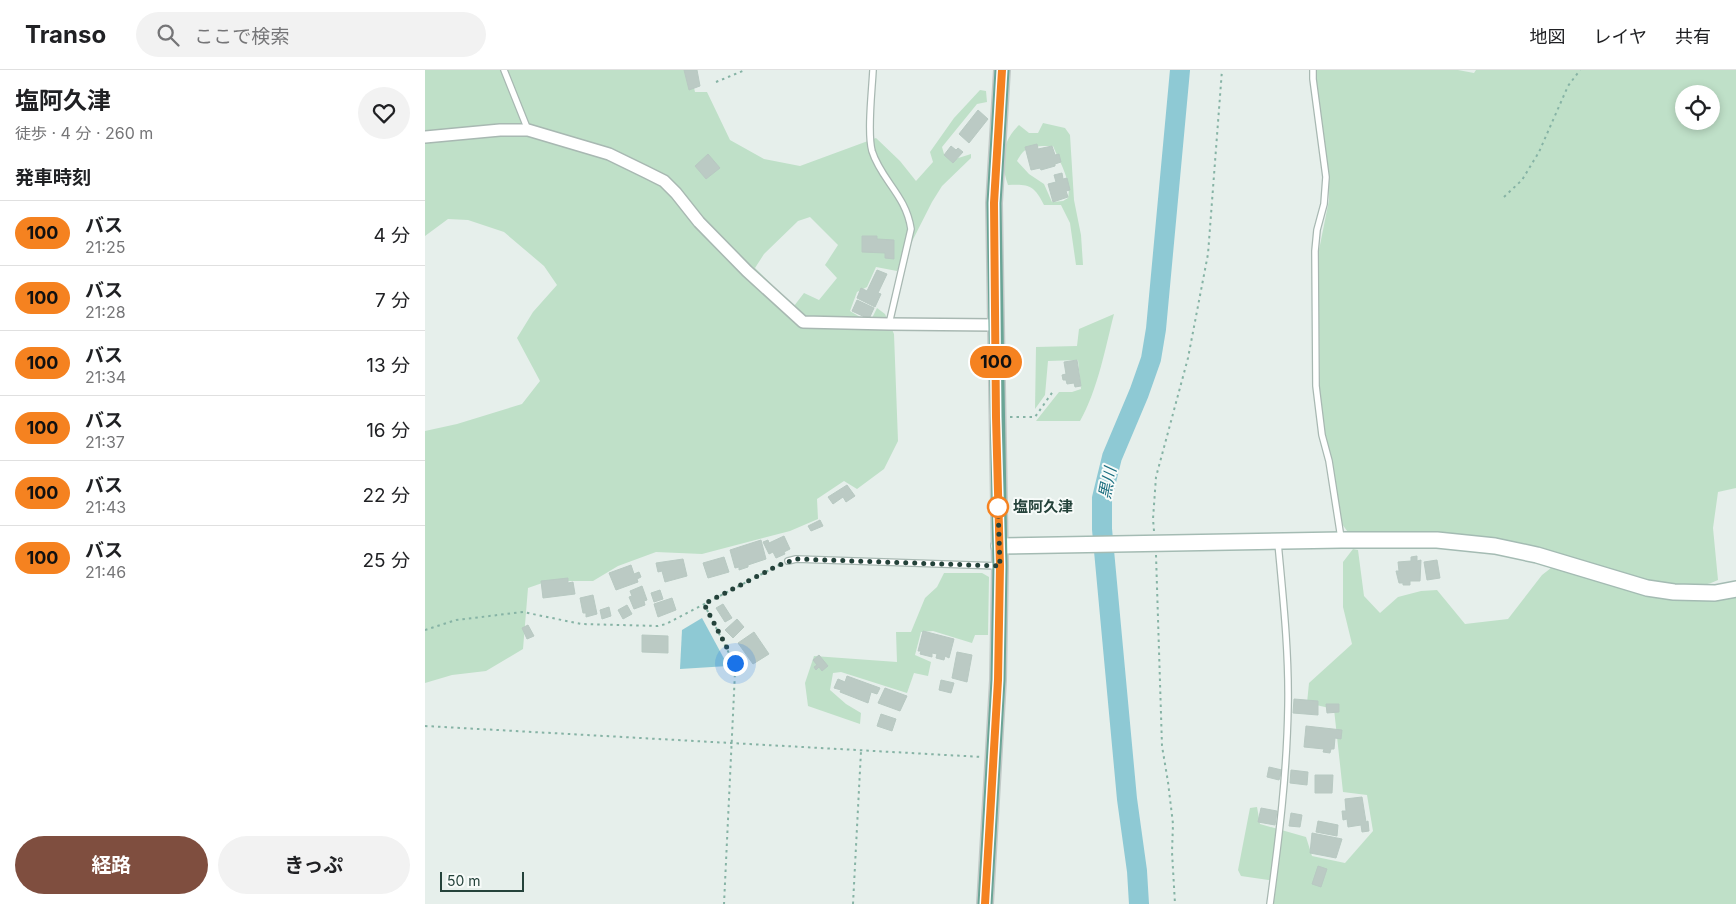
<!DOCTYPE html>
<html lang="ja">
<meta charset="utf-8">
<style>
:root{--surface:#fff;--page:#f2f2f2;--text:#202124;--muted:#757577;--line:#e0e0e0;--accent:#7f4e3f}
body{margin:0;font-family:Inter,"Noto Sans JP",sans-serif;background:var(--page);color:var(--text);height:100vh;display:flex;flex-direction:column;font-size:19px;white-space:nowrap}
*{box-sizing:border-box;margin:0}
p{font-size:16px;color:var(--muted)}
.icon{flex:none;width:28px;height:28px;fill:none;stroke:currentColor;stroke-width:2;stroke-linecap:round;stroke-linejoin:round}
.map{position:relative;flex:1;overflow:hidden}
.panel{display:flex;flex-direction:column;background:var(--surface);width:425px}
.panel>*{flex:none}
.badge{padding:0 10px;border-radius:16px;font-size:18px;line-height:32px}
.fabs{position:absolute;left:1250px;top:15px;display:grid;gap:10px}
.fabs a{display:grid;place-items:center;width:45px;height:45px;border-radius:50%;background:var(--surface);box-shadow:0 2px 8px #0003;font-size:25px}
.scale{position:absolute;left:15px;bottom:12px;width:84px;box-sizing:border-box;padding-left:5px;border:2px solid #24423a;border-top:0;font-size:14px;line-height:18px;white-space:nowrap;color:#24423a;-webkit-text-stroke:4px #f7fbf9;paint-order:stroke}
.you{position:absolute;width:25px;height:25px;margin:-12px;border:4px solid #fff;border-radius:50%;background:#1a73e8;box-shadow:0 0 0 8px #1a73e833}
.map>.badge{position:absolute;translate:-50% -50%;box-shadow:0 0 0 2px #fff}
h2{padding:0 15px;font-size:19px;line-height:45px}
.round{display:grid;place-items:center;flex:none;width:52px;height:52px;border-radius:26px;background:var(--page)}
.summary{display:flex;align-items:center;justify-content:space-between;height:85px;padding:0 15px}
h1{font-size:24px;font-weight:700;line-height:38px}
.primary-button{display:flex;gap:10px;margin-top:auto;padding:10px 15px}
.primary-button a{flex:1;height:58px;border-radius:30px;background:var(--accent);color:#fff;font-size:20px;font-weight:700;line-height:58px;text-align:center}
.primary-button a+a{background:var(--page);color:var(--text)}
ul{padding:0;list-style:none}
li{display:flex;align-items:center;gap:15px;height:65px;padding:0 15px;border-top:1px solid var(--line)}
li div{flex:1}
li b{display:block;font-size:19px}
li em{font-style:normal}
li .badge{min-width:55px;font-weight:700;text-align:center}
header{display:flex;align-items:center;gap:30px;box-sizing:border-box;height:70px;padding:0 25px;background:var(--surface);border-bottom:1px solid var(--line)}
header strong{font-size:24px}
nav{display:flex;gap:28px;margin-inline-start:auto;font-size:18px}
.search{width:350px;height:45px;background:var(--page);display:flex;align-items:center;gap:12px;box-sizing:border-box;padding:0 18px;border-radius:28px;color:var(--muted);font-size:19px}
main{display:flex;flex:1;min-height:0}
.map>svg:first-child{display:block}
</style>
<header>
<strong>Transo</strong>
<div class="search"><svg class="icon" aria-label="search" viewBox="0 0 24 24"><circle cx="10" cy="10" r="6"/><path d="M15 15l6 6"/></svg>ここで検索</div>
<nav><a>地図</a><a>レイヤ</a><a>共有</a></nav>
</header>
<main>
<section class="panel">
<div class="summary"><div><h1>塩阿久津</h1><p>徒歩 · 4 分 · 260 m</p></div><a class="round"><svg class="icon" aria-label="heart" viewBox="0 0 24 24"><path d="M12 20l-8-8c-3-5 5-10 8-4 3-6 11-1 8 4z"/></svg></a></div>
<h2>発車時刻</h2>
<ul>
<li><span class="badge" style="background:#f58220;color:#111">100</span><div><b>バス</b><p>21:25</p></div><em>4 分</em></li>
<li><span class="badge" style="background:#f58220;color:#111">100</span><div><b>バス</b><p>21:28</p></div><em>7 分</em></li>
<li><span class="badge" style="background:#f58220;color:#111">100</span><div><b>バス</b><p>21:34</p></div><em>13 分</em></li>
<li><span class="badge" style="background:#f58220;color:#111">100</span><div><b>バス</b><p>21:37</p></div><em>16 分</em></li>
<li><span class="badge" style="background:#f58220;color:#111">100</span><div><b>バス</b><p>21:43</p></div><em>22 分</em></li>
<li><span class="badge" style="background:#f58220;color:#111">100</span><div><b>バス</b><p>21:46</p></div><em>25 分</em></li>
</ul>
<div class="primary-button"><a>経路</a><a>きっぷ</a></div>
</section>
<div class="map">
<svg width="1311" height="834" viewBox="0 0 1311 834">
<rect width="100%" height="100%" fill="#e6efeb"/>
<g fill="#bfe0c8" fill-rule="evenodd">
<path d="M0 0H265L270 22H282L305 70 339 89 375 96 451 68 475 91 491 111 508 92 505 82 529 48 555 20 561 21 562 32 552 34 517 77 519 84 527 90 546 84V88L517 116 507 132 472 201 451 197 442 217 432 222 425 241 440 250H446L452 238 460 244 469 264 473 371 459 399 432 419 419 411 392 429 393 449 365 461 277 484 231 482 193 496 168 511H123L103 518 98 579 61 601 27 605 0 613V361L32 354 97 334 115 311 92 268 108 242 132 215 119 196 79 162 43 150 23 149 0 166ZM385 147 413 175 400 195 412 208 394 230 379 223 369 236 330 198 339 184 373 151Z"/>
<path d="M892 0H1033L1049 3 1051 0H1311V418L1293 422 1288 458 1293 510C1267 523 1235 513 1208 506 1156 491 1104 471 1050 466 1008 461 967 464 925 465L917 454 900 363 895 322 893 185 904 130 903 100 891 9ZM1259 24H1286V51H1259Z"/>
<path d="M618 53 640 58 645 65 649 130 656 165 658 195H651L645 153 636 135H619C609 115 604 114 583 115 575 93 576 72 594 55L604 63H613ZM617 76H628C634 91 647 111 643 128L638 131 627 132 619 114 604 104 592 91C600 77 602 78 617 76Z"/>
<path d="M689 244C680 279 673 319 655 351H611L634 322H647L656 319 653 290 623 291 620 325 610 339 611 277 652 276 654 259Z"/>
<path d="M928 479 933 480 939 526 955 543 973 527 996 521 1012 520 1040 554 1083 549 1117 505 1126 498 1202 520 1244 529 1311 524V834H846L851 811 816 806 813 800 825 738 832 737 835 754 881 767 887 786 920 793 948 761 942 725 918 722 909 639 882 633 884 613 927 574 918 537V492Z"/>
<path d="M519 503H557L564 507 563 565H550L547 573 508 561 496 562 490 585 506 592 503 606 489 603 482 623 416 602 408 603 405 620 421 634 436 643 435 654 383 636 380 613 389 586 472 592 471 562H486L500 528 512 517Z"/>
</g>
<path fill="#8ec9d4" d="M277 548 303 596 255 599 257 560Z"/>
<g fill="none" stroke-linecap="round" stroke-linejoin="round">
<path stroke="#8ec9d4" stroke-width="20" d="M714 834 712 801 702 729 677 459V428L687 387 714 323 726 289 731 259 755 0"/>
</g>
<g fill="#bbcac4" stroke="#b8c9c2">
<path d="M259 0H272L275 16 264 20Z"/>
<path d="M553 40 563 49 544 73 534 64Z"/>
<path d="M612 74 613 79 627 76 630 85 634 84 636 92 630 94V96L616 100 615 98 606 100 600 77Z"/>
<path d="M526 76 531 80 533 78 538 82 528 93 519 85Z"/>
<path d="M283 84 295 98 281 109 270 96Z"/>
<path d="M637 103 638 109 642 108 645 120 641 121 643 127 628 132 623 114 631 112 629 105Z"/>
<path d="M437 166H452V169L469 170V189L460 188V183L437 182Z"/>
<path d="M452 200 462 204 453 223 456 224 450 237 432 228 436 218 442 221Z"/>
<path d="M432 230 449 238 444 249 427 241Z"/>
<path d="M652 290 656 316 650 317 649 313 642 314 641 310H638L637 305 641 304 639 292Z"/>
<path d="M422 415 430 426 421 432 418 427 408 434 403 427Z"/>
<path d="M395 450 398 456 386 461 383 456Z"/>
<path d="M359 466 365 479 359 482 360 484 351 488 348 482 344 484 338 472 343 470 344 473Z"/>
<path d="M336 470 341 489 323 495V497L314 500V497L310 498 305 480Z"/>
<path d="M992 486V491L996 490 995 511H985V515H978V513H974L971 501H974L973 492 986 491V487Z"/>
<path d="M299 487 304 502 283 508 278 493Z"/>
<path d="M258 489 262 506 240 512 237 501 233 502 231 493Z"/>
<path d="M1012 490 1015 508 1002 510 999 492Z"/>
<path d="M206 495 209 504 214 502 216 507 212 509 213 512 191 520 184 503Z"/>
<path d="M143 508V513L148 512 150 524 118 528 116 511Z"/>
<path d="M217 516 222 530 219 531 220 535 209 539 204 527 207 526 205 521Z"/>
<path d="M235 520 238 529 229 532 226 523Z"/>
<path d="M168 525 172 544 161 547V543H158L155 528Z"/>
<path d="M247 528 251 540 233 547 229 534Z"/>
<path d="M298 534 307 548 300 552 291 538Z"/>
<path d="M202 535 207 544 198 549 193 540Z"/>
<path d="M184 537 186 546 177 549 175 540Z"/>
<path d="M312 549 319 557 308 568 300 560Z"/>
<path d="M103 555 109 566 102 569 97 558Z"/>
<path d="M498 561 529 569 524 588 520 586 519 590 511 588 512 584 507 583V587L495 584 496 581H493Z"/>
<path d="M329 562 344 584 328 594 313 573Z"/>
<path d="M217 565 243 566V583L217 582Z"/>
<path d="M532 582 547 585 542 612 527 608Z"/>
<path d="M394 585 403 596 397 601 394 597 391 600 389 597 392 595 388 590Z"/>
<path d="M422 606 455 618 452 624 446 622 443 633 415 622 416 620 409 618 413 609 420 612Z"/>
<path d="M516 610 529 613 526 623 514 620Z"/>
<path d="M460 618 482 626 475 641 453 633Z"/>
<path d="M869 629 893 631V645L868 643Z"/>
<path d="M901 634H914V642L902 643Z"/>
<path d="M456 644 471 649 467 661 452 656Z"/>
<path d="M881 656 917 660 916 669 910 668 909 679H906L905 683 898 682 899 679 879 677Z"/>
<path d="M844 697 857 700 854 710 842 707Z"/>
<path d="M866 700 883 702 882 715 865 713Z"/>
<path d="M890 705H908L907 723H890Z"/>
<path d="M937 727 941 752 943 751 944 761 937 762 936 755 923 757 922 749 918 750 917 741H921L920 729Z"/>
<path d="M836 738 852 741 850 755 833 752Z"/>
<path d="M866 743 877 745 875 757 864 756Z"/>
<path d="M893 751 913 755 912 766 891 762Z"/>
<path d="M887 763 917 769 911 788 885 783Z"/>
<path d="M893 796 902 799 896 817 887 814Z"/>
</g>
<g fill="none" stroke-linecap="round" stroke-linejoin="round">
<g stroke="#a8b8b2" stroke-width="8">
<g id="lane">
<path d="M79 0 103 60"/>
<path d="M448 0C447 21 442 62 447 81 456 110 481 125 486 159L464 254"/>
<path d="M888 0V9L901 107 899 134 892 160 890 181 891 316 897 365 904 391 916 468"/>
<path d="M363 491 371 489 575 496"/>
<path d="M845 834C854 768 862 703 863 636 864 582 858 527 853 473"/>
</g>
</g>
<g stroke="#a8b8b2" stroke-width="14">
<path id="street" d="M0 67 75 60H103L184 84 221 102 239 111 251 123 274 152 322 201 378 252 464 254 570 255"/>
</g>
<g stroke="#a4bbb3" stroke-width="18">
<path id="secondary" d="M574 476 916 470H1012L1070 476 1112 485 1222 518 1249 522 1290 523 1311 519"/>
</g>
<g stroke="#c2cac8" stroke-width="18">
<path id="primary" d="M560 834 573 610 575 496 569 133 577 0"/>
</g>
<g stroke="#86b3a5" stroke-width="2" stroke-dasharray="2.5 4" stroke-linecap="butt">
<path d="M291 12 320 0"/>
<path d="M1079 127 1097 110 1114 82 1143 16 1155 0"/>
<path d="M585 347H610L629 320"/>
<path d="M729 461 728 449 731 407 763 288 783 184 797 0"/>
<path d="M731 485 737 676 743 712 748 754 747 782 750 834"/>
<path d="M279 534 309 593 310 602 299 834"/>
<path d="M0 560 31 550 98 542 156 554 233 556 241 554 356 494"/>
<path d="M0 656 557 687"/>
<path d="M428 834 436 681"/>
</g>
<use href="#lane" stroke="#fff" stroke-width="5.5"/>
<use href="#street" stroke="#fff" stroke-width="11"/>
<use href="#secondary" stroke="#fff" stroke-width="15"/>
<use href="#primary" stroke="#6aa596" stroke-width="15"/>
</g>
<g fill="none" stroke-linecap="round" stroke-linejoin="round">
<g stroke="#fff" stroke-width="11">
<path id="line" d="M560 834 573 610 575 496 571 347 569 133 577 0"/>
</g>
<use href="#line" stroke="#f58220" stroke-width="8"/>
<path stroke="#24423a" stroke-width="5" stroke-dasharray="0 9" d="M310 593 279 534 352 496 371 489 575 496 573 437"/>
</g>
<circle fill="#fff" stroke="#f58220" stroke-width="2.5" cx="573" cy="437" r="10"/>
<g text-anchor="middle" stroke-width="4" stroke-linejoin="round" paint-order="stroke">
<g font-size="15" font-weight="bold" fill="#24423a" stroke="#f7fbf9" text-anchor="start">
<text x="588" y="442">塩阿久津</text>
</g>
<g font-size="16" font-style="italic" fill="#1c6f80" stroke="#f7fbf9">
<text transform="translate(682 413) rotate(-79)" y="6">黒川</text>
</g>
</g>
</svg>
<div class="fabs">
<a><svg class="icon" aria-label="locate" viewBox="0 0 24 24"><circle cx="12" cy="12" r="6"/><path d="M12 2v4M12 18v4M2 12h4M18 12h4"/></svg></a>
</div>
<div class="scale">50 m</div>
<div class="you" style="left:310px;top:593px"></div>
<b class="badge" style="left:571px;top:292px;background:#f58220;color:#111">100</b>
</div>
</main>
